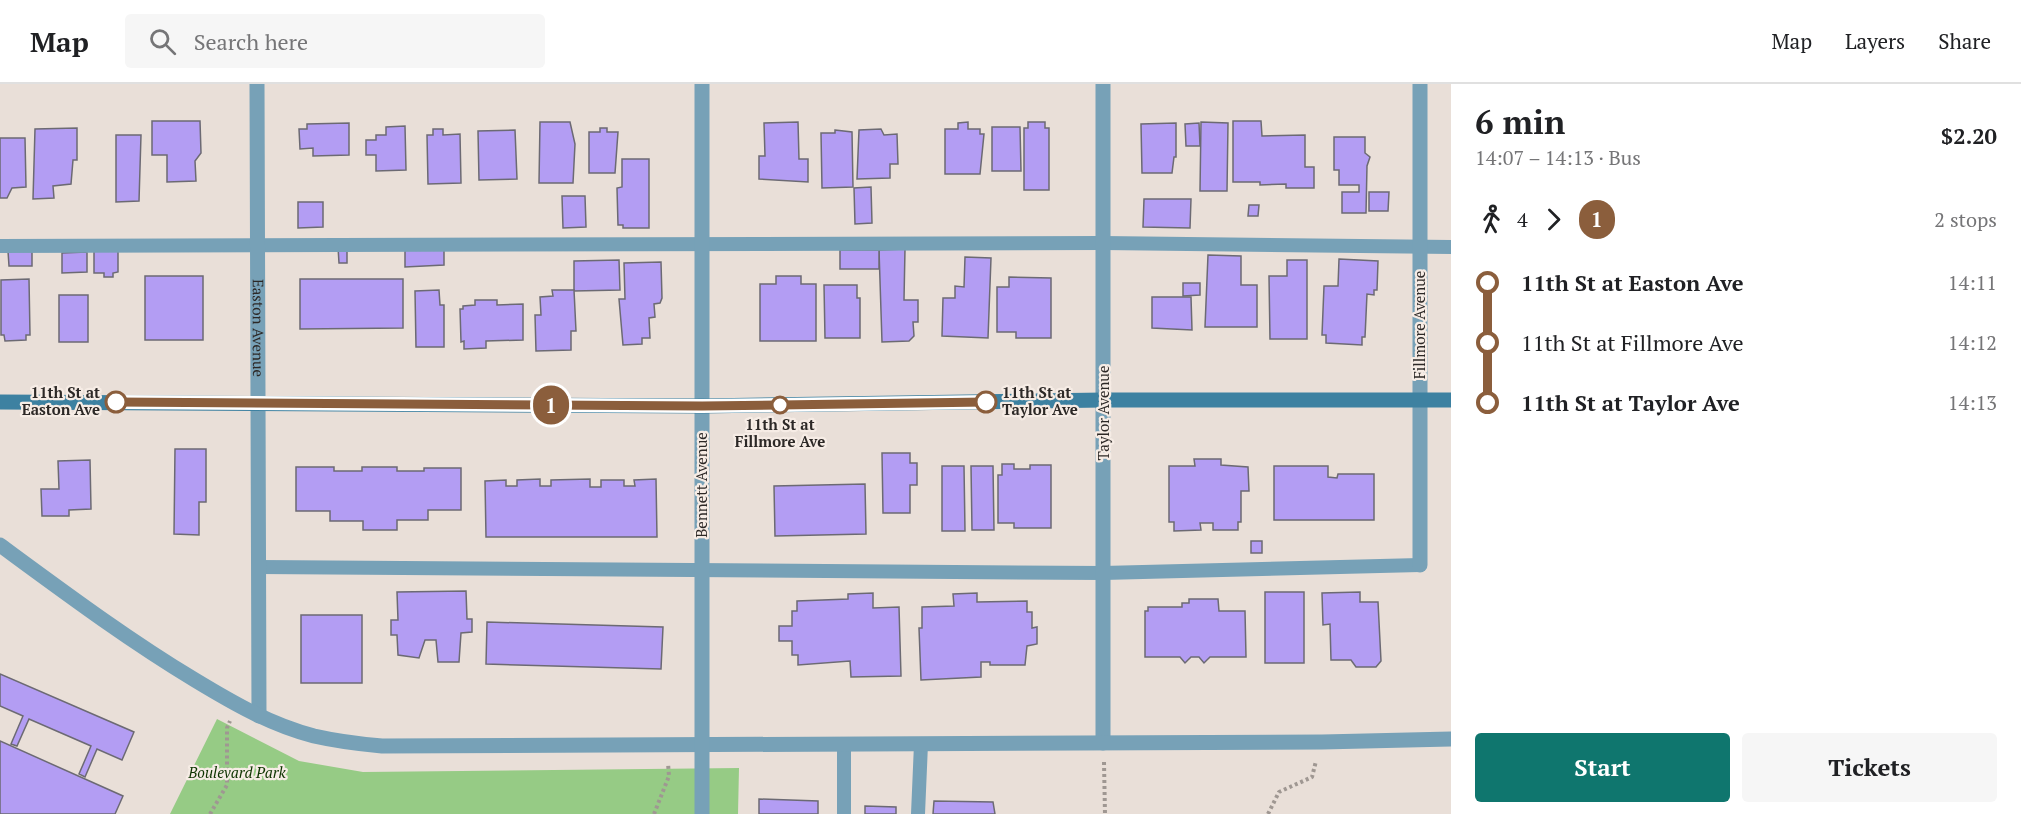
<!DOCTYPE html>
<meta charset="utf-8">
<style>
:root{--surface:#fff;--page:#f6f6f6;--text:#202124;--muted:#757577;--line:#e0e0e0;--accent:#0f766e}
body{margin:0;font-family:"PT Serif",serif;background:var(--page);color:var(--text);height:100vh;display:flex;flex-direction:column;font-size:22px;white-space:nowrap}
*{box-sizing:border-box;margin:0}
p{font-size:20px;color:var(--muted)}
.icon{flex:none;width:33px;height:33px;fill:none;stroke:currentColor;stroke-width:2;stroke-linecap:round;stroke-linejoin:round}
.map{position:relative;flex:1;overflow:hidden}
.drawer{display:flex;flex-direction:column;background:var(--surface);width:570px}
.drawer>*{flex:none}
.badge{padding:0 12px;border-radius:20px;font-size:21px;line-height:39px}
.map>.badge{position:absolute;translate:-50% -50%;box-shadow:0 0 0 3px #fff}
.legs{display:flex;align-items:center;gap:9px;height:66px;padding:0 24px;font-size:20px}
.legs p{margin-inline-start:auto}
.overview{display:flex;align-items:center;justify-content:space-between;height:102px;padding:0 24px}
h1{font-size:33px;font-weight:800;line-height:45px}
.action{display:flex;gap:12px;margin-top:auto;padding:12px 24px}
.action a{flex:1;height:69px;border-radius:6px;background:var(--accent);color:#fff;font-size:24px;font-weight:800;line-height:69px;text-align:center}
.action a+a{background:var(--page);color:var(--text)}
ul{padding:0 24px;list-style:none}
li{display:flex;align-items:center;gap:21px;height:60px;font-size:22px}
li i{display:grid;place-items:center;width:9px;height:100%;margin:0 8px;background:currentColor}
li i::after{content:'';width:15px;height:15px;margin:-8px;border:4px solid;border-radius:50%;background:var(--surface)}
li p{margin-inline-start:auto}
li:first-child i{background:linear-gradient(#0000 50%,currentColor 0)}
li:last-child i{background:linear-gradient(currentColor 50%,#0000 0)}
header{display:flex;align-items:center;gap:36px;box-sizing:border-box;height:84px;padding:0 30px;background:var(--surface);border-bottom:2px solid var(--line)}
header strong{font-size:28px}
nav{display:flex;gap:33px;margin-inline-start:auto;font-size:21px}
.search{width:420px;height:54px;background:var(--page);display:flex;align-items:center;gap:15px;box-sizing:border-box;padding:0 21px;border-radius:6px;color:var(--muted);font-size:22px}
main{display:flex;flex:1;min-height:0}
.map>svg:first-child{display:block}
</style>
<header>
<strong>Map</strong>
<div class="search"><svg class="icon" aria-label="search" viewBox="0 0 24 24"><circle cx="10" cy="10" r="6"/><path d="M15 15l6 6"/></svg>Search here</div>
<nav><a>Map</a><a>Layers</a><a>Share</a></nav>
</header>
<main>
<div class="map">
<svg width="1451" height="730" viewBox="0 0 1451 730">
<rect width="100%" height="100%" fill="#e9dfd8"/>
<path fill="#96cb85" d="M217 635 299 677 363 688 739 684 738 730H170Z"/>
<g fill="#b39df3" stroke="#6c6a73" stroke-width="1.5">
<path d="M152 37H200L201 69 195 77 196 97 167 98V71H152Z"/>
<path d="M1233 37H1261L1262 52 1305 51V83H1314V104H1286V100L1260 101V98H1233Z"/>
<path d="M540 38H570L575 60 573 99H539Z"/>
<path d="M798 38 799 75H808V98L759 95V72H765L764 39Z"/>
<path d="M968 38V45H980V50H984L980 90H945V45H958V39Z"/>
<path d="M1028 38H1045V44H1049V106H1024V44H1028Z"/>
<path d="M1201 38 1228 39 1227 107H1200Z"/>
<path d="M349 39V71L313 72V64L300 65 299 45H307V40Z"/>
<path d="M1176 39V73H1174L1172 89H1142L1141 40Z"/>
<path d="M1199 39 1200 62H1186L1185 40Z"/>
<path d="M405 42 406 86 376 87V71H366V56H376V51H386V43Z"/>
<path d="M992 43H1020L1021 87H992Z"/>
<path d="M77 44V76H73L71 100 53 102 54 114 33 115 35 45Z"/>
<path d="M600 44H607V48H618L615 89H589V48H600Z"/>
<path d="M433 45H443V51L460 50 461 99 428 100 427 51H433Z"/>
<path d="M881 45 884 51 897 50 898 80H890V94L857 95 859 46Z"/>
<path d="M515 46 517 95 479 96 478 47Z"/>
<path d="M835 46 852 48 853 103 822 104 821 49H835Z"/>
<path d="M116 51H141L139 117 116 118Z"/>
<path d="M1334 53H1365V69L1370 73 1367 82 1366 129H1342V108H1359V101H1339V86H1334Z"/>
<path d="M0 54H25L26 103 12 104 7 114H0Z"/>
<path d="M622 75H649V144H623V141H618L617 104 622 103Z"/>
<path d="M871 103 872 139 855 140 854 104Z"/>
<path d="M1369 108H1389L1388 127H1369Z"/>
<path d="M562 112H585L586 143 563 144Z"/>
<path d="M1144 115H1191L1190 144 1143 143Z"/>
<path d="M298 118H323V143L298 144Z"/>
<path d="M1249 121H1259L1258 132H1248Z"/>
<path d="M444 162V181L405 183V163Z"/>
<path d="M338 163H347V179H339Z"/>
<path d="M118 165V188L113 189V193H104V189H94V166Z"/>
<path d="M905 165 904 216H918V238H913L914 252 909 257 882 258 879 166Z"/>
<rect x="840" y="166" width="39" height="19"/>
<path d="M8 167H32V182H9Z"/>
<path d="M87 168V188L62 189V169Z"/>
<path d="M1208 171 1241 172V201H1257V243H1205Z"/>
<path d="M965 173 991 174 988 254 942 252 943 214H955V202L964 203Z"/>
<path d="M1339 175 1378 177 1377 206H1374V211L1367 210 1365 253H1362V261L1326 259V251H1322L1324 202H1338Z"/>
<path d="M619 176 620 206 574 207V177Z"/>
<path d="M1287 176H1307V255H1270L1269 192H1287Z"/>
<path d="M661 178 662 214 660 219 654 220 655 233 649 234 650 254H642V260L623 261 619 215H625L624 179Z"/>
<rect x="145" y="192" width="58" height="64"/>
<path d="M776 192H801V200H816V257H760V200H776Z"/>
<path d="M1009 193 1051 194V254H1016V248H997V203H1009Z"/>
<path d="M29 195 30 251H26V256L5 257 4 251H1V196Z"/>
<path d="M300 195H403V244L300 245Z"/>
<path d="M1183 199H1200V211L1183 212Z"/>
<path d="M824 201H857V214H860V254H825Z"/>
<path d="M439 206 440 221H444V263H416L415 207Z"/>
<path d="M552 206H574L576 247H571V266L536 267 535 231H541L540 213 553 212Z"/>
<rect x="59" y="211" width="29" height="47"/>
<path d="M1152 213H1191L1192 246 1152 244Z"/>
<path d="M475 216H497V221L523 220V256L486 257V264L464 265V257L461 258 460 225H463V222L475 221Z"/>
<path d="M175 365H206V418H199V451L174 450Z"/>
<path d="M882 369H910V379H917V401H910V429H883Z"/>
<path d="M1194 375H1221V381L1248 383 1249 407H1241V438H1238V446H1213V439H1200L1201 446 1174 447V438H1169V382H1195Z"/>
<path d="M90 376 91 425 69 426V432H42L41 405H59L58 377Z"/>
<path d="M1002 380H1014V385H1030V381H1051V444H1014V439H998V391H1002Z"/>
<path d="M942 382H964L965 447H942Z"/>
<path d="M971 382H993L994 446H972Z"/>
<path d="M1274 382H1328V393L1337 394 1338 390H1374V436H1274Z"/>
<path d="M296 383H334V387H362V383H397V387H424V384H461V426H428V436H397V446H363V437H330V427H296Z"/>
<path d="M540 395V402H551V396L590 395V403H601V396H624V402H635L634 396 656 395 657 453H486L485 397 506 396V402H517V396Z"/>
<path d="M865 400 866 450 775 452 774 402Z"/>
<rect x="1251" y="457" width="11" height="12"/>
<path d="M466 507 467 535H472V548L461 549 459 578H438L436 556H425L419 574 398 571 397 551H391V536H398L397 508Z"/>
<rect x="1265" y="508" width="39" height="71"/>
<path d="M1360 508V518H1378L1381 577 1376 583H1356L1351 576H1331L1330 540 1323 541 1322 509Z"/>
<path d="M873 509V524L899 523 901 592 851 593 850 577 798 581V571H792V557H779V542H792V527H797V517L848 515V510Z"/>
<path d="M977 509V518L1027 517V528H1032V544L1037 543V560L1027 562 1025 581H990V578H981V593L921 596 919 544H922V523L954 522 953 510Z"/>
<path d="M1189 515H1218L1219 527H1245L1246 573H1210L1204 579 1199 573H1191L1185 579 1180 573H1145V527H1148V523H1182V519H1189Z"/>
<rect x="301" y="531" width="61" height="68"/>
<path d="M487 538 663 543 661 585 486 580Z"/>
<path d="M0 590 134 648 122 676 97 665 85 693 79 690 91 662 29 635 17 662 11 660 23 632 0 622Z"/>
<path d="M0 657 123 712 115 730H0Z"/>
<path d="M759 715 818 717V730H759Z"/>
<path d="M934 717 993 718 995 730H933Z"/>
<path d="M865 722 896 723V730H865Z"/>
</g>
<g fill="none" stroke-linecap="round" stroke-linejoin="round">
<g stroke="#9f9792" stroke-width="4" stroke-dasharray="3 3" stroke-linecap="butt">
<path d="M1104 678 1105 730"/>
<path d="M210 730 227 701V644L230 637"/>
<path d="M654 730 669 692 668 679"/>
<path d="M1268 730 1279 708 1312 693 1316 677"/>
</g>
<g stroke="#77a1b7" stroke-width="14">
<path d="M0 162 1103 159 1451 163"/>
<path d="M259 483 1103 489 1420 481"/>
<path d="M844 661V730"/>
<path d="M918 730 921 660"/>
</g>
<g stroke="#77a1b7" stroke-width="15">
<path id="s1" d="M257 0 259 632"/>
<path d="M1103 0V659"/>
<path d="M1420 0V481"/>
<path d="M0 461C64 508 127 555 195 596 233 619 271 641 314 652 336 657 359 660 382 662L1322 658 1451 655"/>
<path d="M702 730V0"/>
</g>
<path stroke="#3d81a1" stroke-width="15" d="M0 318 702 322 1104 316H1451"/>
</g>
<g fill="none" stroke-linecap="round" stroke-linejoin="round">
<g stroke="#fff" stroke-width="14">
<path id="line-1" d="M116 318 702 322 986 318"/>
</g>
<use href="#line-1" stroke="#8b5e3c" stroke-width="9"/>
</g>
<g fill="#fff" stroke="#8b5e3c" stroke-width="3">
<circle cx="116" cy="318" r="10"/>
<circle cx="986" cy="318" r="10"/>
<circle cx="780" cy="321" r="8"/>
</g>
<g text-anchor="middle" stroke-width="4.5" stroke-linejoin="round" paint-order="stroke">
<g font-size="15" fill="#2c2826" stroke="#f6ece5">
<text transform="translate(1420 241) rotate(-90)" y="5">Fillmore Avenue</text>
<text dy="5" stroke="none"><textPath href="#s1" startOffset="244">Easton Avenue</textPath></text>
<text transform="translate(1104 329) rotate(-90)" y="5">Taylor Avenue</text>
<text transform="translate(702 401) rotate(-90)" y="5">Bennett Avenue</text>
</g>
<g font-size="15" font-weight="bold" fill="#2c2826" stroke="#f6ece5" text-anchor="end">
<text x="100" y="314">11th St at<tspan x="100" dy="17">Easton Ave</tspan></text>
<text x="1002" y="314" text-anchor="start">11th St at<tspan x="1002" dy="17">Taylor Ave</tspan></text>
<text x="780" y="346" text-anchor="middle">11th St at<tspan x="780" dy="17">Fillmore Ave</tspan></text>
</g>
<g font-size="15" font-style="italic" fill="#0e3500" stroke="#f6ece5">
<text x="237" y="694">Boulevard Park</text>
</g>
</g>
</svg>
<b class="badge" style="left:551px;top:321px;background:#8b5e3c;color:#fff">1</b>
</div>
<section class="drawer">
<div class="overview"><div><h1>6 min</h1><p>14:07 – 14:13 · Bus</p></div><b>$2.20</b></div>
<div class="legs"><svg class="icon" aria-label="walk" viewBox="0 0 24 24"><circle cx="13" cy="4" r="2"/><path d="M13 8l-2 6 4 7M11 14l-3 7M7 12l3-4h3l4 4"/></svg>4<svg class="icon" aria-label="forward" viewBox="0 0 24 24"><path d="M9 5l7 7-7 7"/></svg><b class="badge" style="background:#8b5e3c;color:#fff">1</b><p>2 stops</p></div>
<ul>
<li><i style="color:#8b5e3c"></i><b>11th St at Easton Ave</b><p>14:11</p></li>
<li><i style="color:#8b5e3c"></i><span>11th St at Fillmore Ave</span><p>14:12</p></li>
<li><i style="color:#8b5e3c"></i><b>11th St at Taylor Ave</b><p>14:13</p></li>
</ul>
<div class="action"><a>Start</a><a>Tickets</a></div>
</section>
</main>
